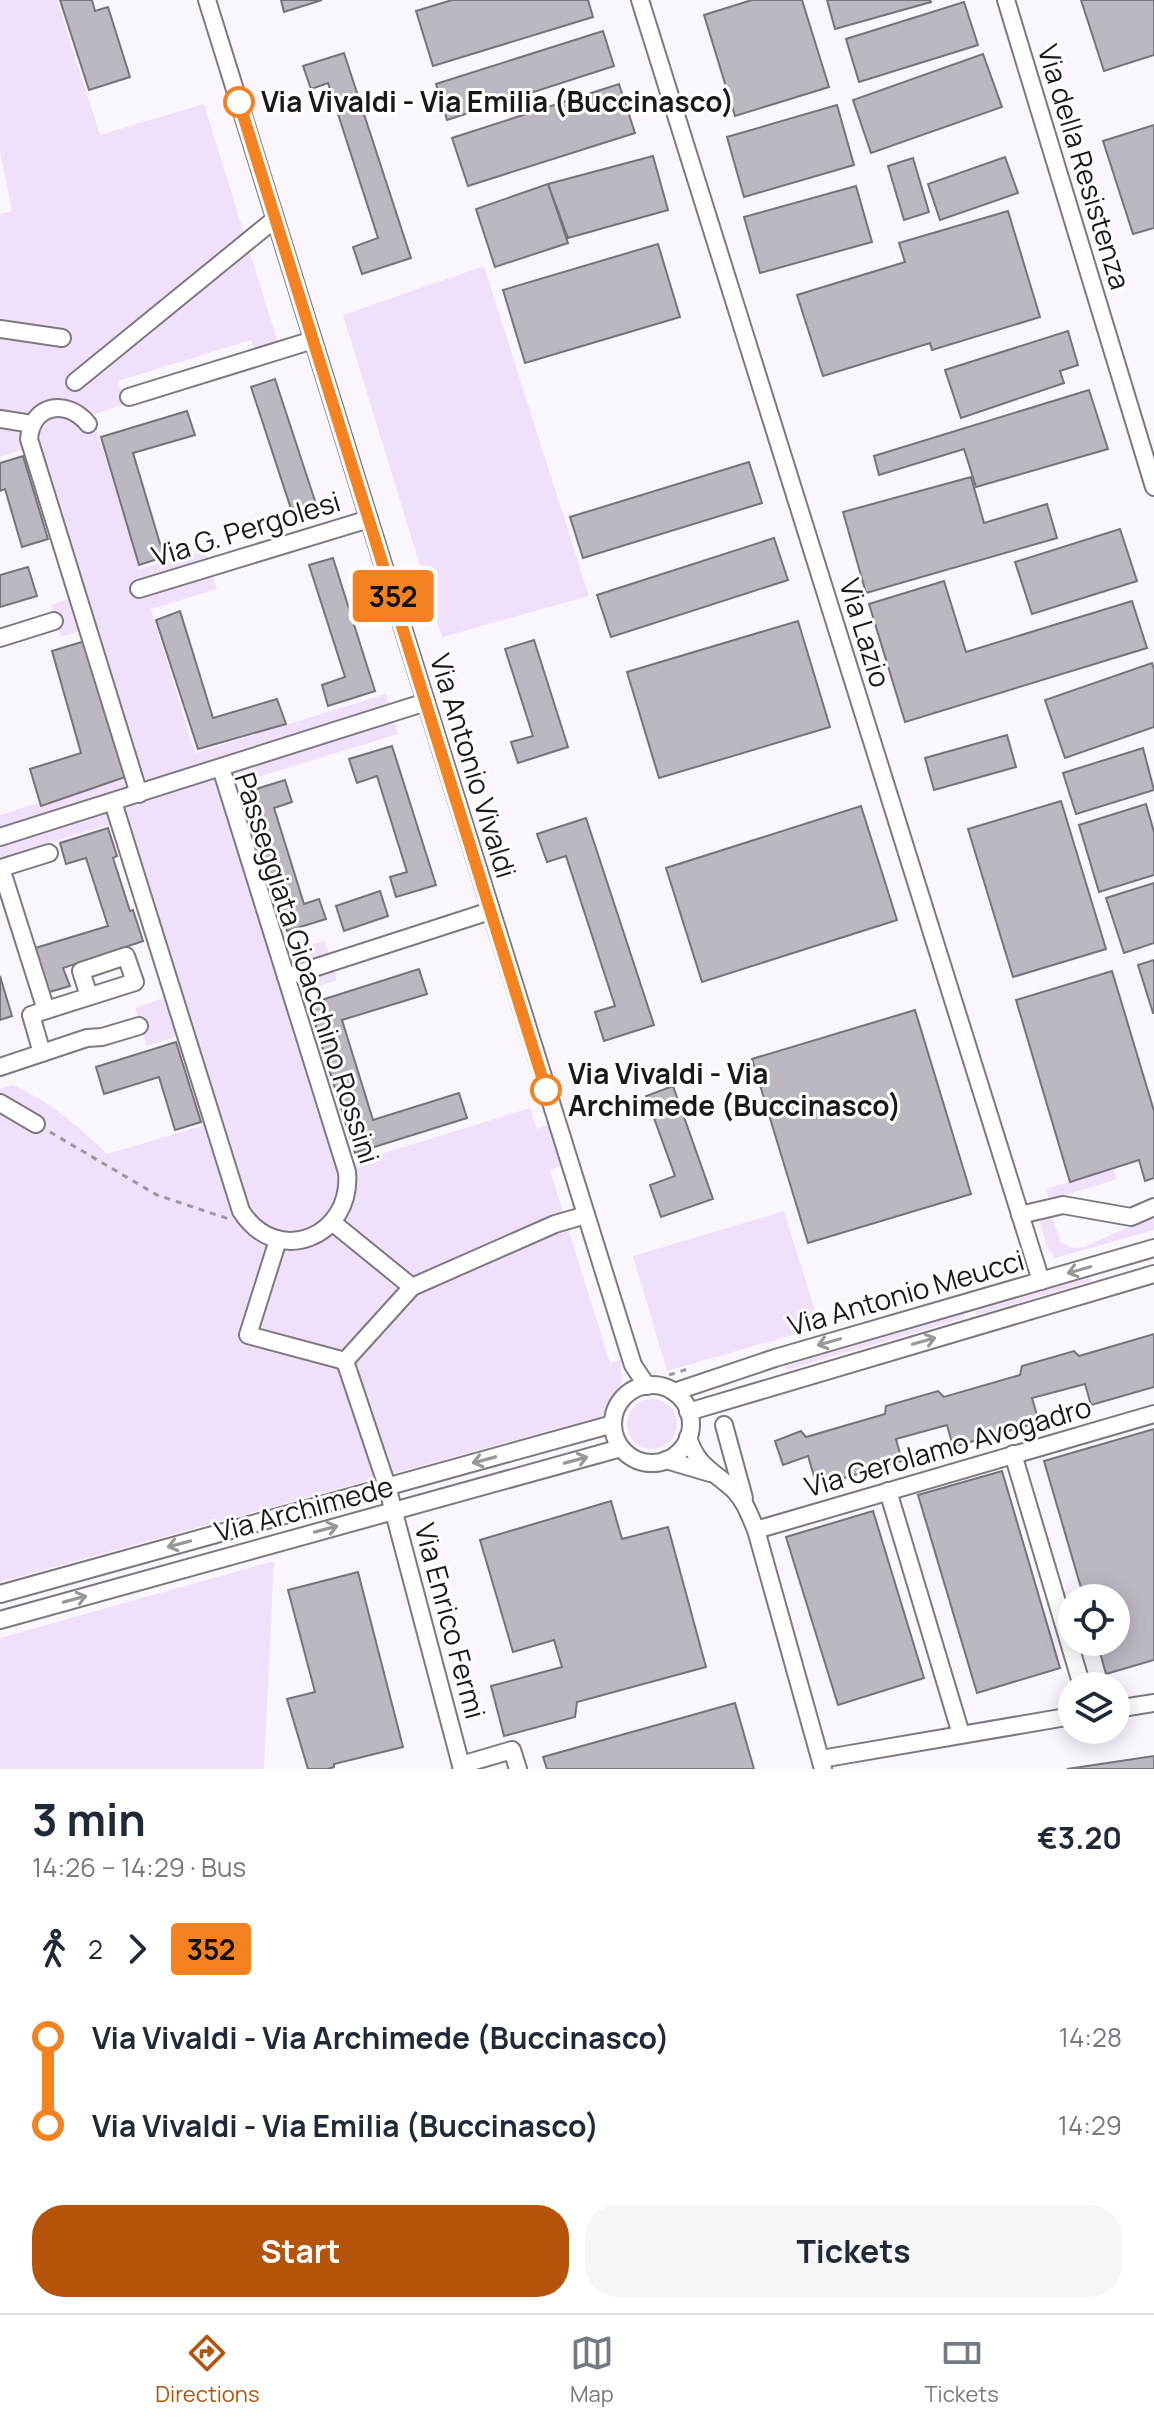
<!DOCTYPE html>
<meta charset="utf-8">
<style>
:root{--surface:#fff;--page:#f6f6f7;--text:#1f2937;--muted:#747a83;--line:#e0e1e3;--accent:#b45309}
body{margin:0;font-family:Manrope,sans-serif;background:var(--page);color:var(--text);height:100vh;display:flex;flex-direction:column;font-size:30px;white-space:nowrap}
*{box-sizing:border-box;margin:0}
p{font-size:26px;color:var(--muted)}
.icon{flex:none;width:44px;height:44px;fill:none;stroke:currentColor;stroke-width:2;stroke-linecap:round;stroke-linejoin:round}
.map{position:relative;height:1769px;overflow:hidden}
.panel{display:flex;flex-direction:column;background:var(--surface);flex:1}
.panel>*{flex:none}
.badge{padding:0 16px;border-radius:6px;font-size:28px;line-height:52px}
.tools{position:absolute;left:1058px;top:1584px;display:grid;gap:16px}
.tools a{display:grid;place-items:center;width:72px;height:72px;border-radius:50%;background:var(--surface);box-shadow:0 4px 20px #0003;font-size:40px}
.map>.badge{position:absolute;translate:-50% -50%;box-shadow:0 0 0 4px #fff}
.legs{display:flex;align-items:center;gap:12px;height:88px;padding:0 32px;font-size:26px}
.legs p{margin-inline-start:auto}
.head{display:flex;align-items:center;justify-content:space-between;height:136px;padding:0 32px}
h1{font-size:44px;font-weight:700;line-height:60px}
.action{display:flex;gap:16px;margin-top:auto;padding:16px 32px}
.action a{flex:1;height:92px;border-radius:32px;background:var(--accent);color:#fff;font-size:32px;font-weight:700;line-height:92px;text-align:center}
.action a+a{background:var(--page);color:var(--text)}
ul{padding:0 32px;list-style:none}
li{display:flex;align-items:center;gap:28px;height:88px;font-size:30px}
li i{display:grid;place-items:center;width:12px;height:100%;margin:0 10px;background:currentColor}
li i::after{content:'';width:20px;height:20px;margin:-10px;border:6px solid;border-radius:50%;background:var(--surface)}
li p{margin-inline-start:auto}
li:first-child i{background:linear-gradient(#0000 50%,currentColor 0)}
li:last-child i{background:linear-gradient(currentColor 50%,#0000 0)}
.tab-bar{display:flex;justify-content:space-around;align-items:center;height:112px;border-top:2px solid var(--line);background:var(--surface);font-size:22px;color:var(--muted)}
.tab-bar a{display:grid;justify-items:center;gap:4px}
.tab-bar .current{color:var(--accent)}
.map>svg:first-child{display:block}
</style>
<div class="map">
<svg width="1154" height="1769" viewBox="0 0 1154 1769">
<rect width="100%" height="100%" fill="#fbf6fe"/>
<g fill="#f0e1fa">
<path d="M0 0H57L100 135 204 104 278 343 255 350 251 340 118 381 125 404 92 415 140 569 205 550 217 589 151 609 195 753 386 694 398 734 232 785 285 953 325 941 337 980 297 994 349 1164 530 1108 537 1129 548 1125 561 1166 550 1170 610 1363 621 1360 622 1385 602 1416 0 1582V1089L13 1085C49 1101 79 1126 107 1154L208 1124 182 1035 147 1046 135 1008 169 996 115 823 0 857V815L131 774 84 630 61 637 51 605 74 597 27 448 0 457V214L12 211 0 152Z"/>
<path d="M484 266 589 596 442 637 343 315Z"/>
<path d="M1113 1168 1117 1179 1049 1200 1046 1189Z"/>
<path d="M784 1211 820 1327 667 1371 633 1256Z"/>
<path d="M1050 1212 1061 1242 1074 1248 1085 1247 1154 1215V1230L1055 1258 1047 1247 1038 1216Z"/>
<path d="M1090 1277 1092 1281 976 1315V1311Z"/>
<path d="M964 1314 965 1318 786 1370 785 1366Z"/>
<circle cx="652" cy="1424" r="25"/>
<path d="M274 1561 264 1769H0V1638Z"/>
</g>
<g fill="#bcb7c0" stroke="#77727b" stroke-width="2">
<path d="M60 0H92L95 11 108 7 130 77 89 90Z"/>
<path d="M281 0H322L284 12Z"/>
<path d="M452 0H588L593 17 433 66 416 11Z"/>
<path d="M752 0H802L829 87 735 116 704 15Z"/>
<path d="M827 0H930L931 2 835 29Z"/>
<path d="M1081 0H1154V55L1104 71Z"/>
<path d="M964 2 978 45 859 82 846 39Z"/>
<path d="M603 31 614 66 447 120 436 84Z"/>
<path d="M344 53 411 258 362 274 353 247 378 238 328 83 311 89 303 66Z"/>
<path d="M983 54 1002 107 871 153 853 100Z"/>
<path d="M619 84 635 133 468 186 452 138Z"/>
<path d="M837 105 854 165 744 197 727 137Z"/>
<path d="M1154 125V228L1133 234 1103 141Z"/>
<path d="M653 156 668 210 568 238 548 184Z"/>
<path d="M1005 157 1018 193 940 220 928 184Z"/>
<path d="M913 158 929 212 904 220 888 166Z"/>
<path d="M548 184 568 243 495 267 476 209Z"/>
<path d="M856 186 872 242 760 273 744 217Z"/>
<path d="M1008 211 1040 317 932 350 930 343 823 376 797 295 905 262 899 243Z"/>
<path d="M658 244 680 317 525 363 503 290Z"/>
<path d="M1068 331 1078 365 1060 371 1064 383 961 418 945 370Z"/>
<path d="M275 379 317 507 293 515 251 387Z"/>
<path d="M1089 390 1108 449 976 487 964 449 879 475 874 456Z"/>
<path d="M187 411 195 435 133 453 164 557 139 565 101 437Z"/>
<path d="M23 456 48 539 22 547 5 489 0 491V463Z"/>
<path d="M749 462 762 503 583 558 570 517Z"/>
<path d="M971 477 984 523 1047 504 1057 538 866 593 843 512Z"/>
<path d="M1120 529 1137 581 1032 614 1015 562Z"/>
<path d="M774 538 788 580 611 637 597 595Z"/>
<path d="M333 558 375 691 328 706 322 685 345 677 309 565Z"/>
<path d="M28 567 37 596 0 607V575Z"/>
<path d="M944 581 966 652 1132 601 1147 648 905 722 869 604Z"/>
<path d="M180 611 213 718 277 699 286 724 198 749 156 620Z"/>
<path d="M798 621 830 727 659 778 627 672Z"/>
<path d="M534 640 568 747 518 763 511 742 533 736 505 649Z"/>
<path d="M85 641 125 777 41 806 30 769 81 753 52 651Z"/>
<path d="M1152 663 1154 669V727L1065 758 1045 700Z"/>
<path d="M1007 735 1016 767 934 790 925 758Z"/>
<path d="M392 746 436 885 396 897 390 877 407 872 377 776 357 783 349 759Z"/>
<path d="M1143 748 1154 790 1076 814 1063 773Z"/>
<path d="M285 780 292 802 274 808 304 904 319 899 326 919 287 931 243 793Z"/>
<path d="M1061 801 1106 949 1013 977 968 829Z"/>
<path d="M1146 804 1154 832V875L1099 892 1079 825Z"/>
<path d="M861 806 897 920 702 982 666 868Z"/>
<path d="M586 818 654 1025 604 1041 595 1012 615 1006 566 856 547 862 537 834Z"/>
<path d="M108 828 117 856 113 858 130 911 133 910 143 941 63 968 70 986 46 993 32 949 108 926 86 858 66 864 60 843Z"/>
<path d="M1154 883V943L1124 953 1106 898Z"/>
<path d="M380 891 388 916 344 931 336 906Z"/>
<path d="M1154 960V1013H1153L1138 965Z"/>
<path d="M419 969 427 994 342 1020 373 1120 459 1093 467 1118 355 1153 309 1004Z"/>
<path d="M1112 971 1154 1111V1178L1145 1181 1139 1160 1070 1182 1016 1000Z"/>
<path d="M0 976 12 1016 0 1020Z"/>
<path d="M915 1010 971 1194 808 1243 752 1059Z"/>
<path d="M176 1042 201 1122 175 1130 159 1077 104 1094 96 1067Z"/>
<path d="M673 1086 713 1199 661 1217 650 1185 675 1176 646 1096Z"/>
<path d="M1154 1334V1387L1091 1405 1085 1384 1032 1398 1039 1422 953 1447 947 1425 896 1439 902 1461 817 1486 808 1456 783 1465 775 1441 801 1431 806 1437 885 1414 886 1406 938 1391 944 1397 1020 1375 1022 1366 1074 1351 1079 1356Z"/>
<path d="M1154 1429V1660L1106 1674 1097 1642H1116V1598H1084L1044 1461Z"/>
<path d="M1002 1471 1060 1668 977 1693 918 1495Z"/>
<path d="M611 1501 622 1539 668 1527 706 1667 577 1702 575 1717 504 1736 491 1686 562 1667 554 1640 513 1652 480 1540Z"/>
<path d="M873 1511 924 1678 838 1705 786 1537Z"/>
<path d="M358 1572 403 1747 334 1764V1767L328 1769H308L287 1699 315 1692 288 1590Z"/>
<path d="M735 1703 754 1769H547L543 1757Z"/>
<path d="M1154 1756V1769H1067Z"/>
</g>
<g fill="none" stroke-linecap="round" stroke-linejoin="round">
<g stroke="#7e7881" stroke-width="20">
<g id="minor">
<path d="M207 0 633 1365 647 1386"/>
<path d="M640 0 1041 1281"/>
<path d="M1006 0 1154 487"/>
<path d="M0 329 62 338"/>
<path d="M75 382 275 219"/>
<path d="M129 397 313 340"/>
<path d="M0 419 32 424"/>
<path d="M88 424C67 398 32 404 29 439L139 794"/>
<path d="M139 589 369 519"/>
<path d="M0 638 54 621"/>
<path d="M113 802 241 1211C277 1268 353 1237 347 1172L221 768"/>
<path d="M0 837 426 702"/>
<path d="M286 977 490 911"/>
<path d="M46 1010 1 868 49 853"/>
<path d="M42 1053 31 1015 135 982 126 956 81 971 89 996"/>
<path d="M0 1067 87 1038 102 1037 139 1026"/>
<path d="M0 1103 36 1124"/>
<path d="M1020 1215 1063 1205 1131 1217 1154 1207"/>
<path d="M332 1222 412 1287"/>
<path d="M278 1240 248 1335 345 1361"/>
<path d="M345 1361 387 1486 462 1769"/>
<path d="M345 1361 412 1287 555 1224 586 1215"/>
<circle cx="652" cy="1424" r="39"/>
<path d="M674 1392 775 1358 1154 1248"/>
<path d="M688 1412 1154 1274"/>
<path d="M724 1425 744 1498"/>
<path d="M688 1437C697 1467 714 1471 734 1490 745 1501 750 1516 756 1530L823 1769"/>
<path d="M1013 1454 1082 1686"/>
<path d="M666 1460 710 1473"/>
<path d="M888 1491 961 1734"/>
<path d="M756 1530 1154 1414"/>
<path d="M0 1594 613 1424"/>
<path d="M0 1620 621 1448"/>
<path d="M1116 1709 1154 1703"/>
<path d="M821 1759 1072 1716"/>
<path d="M461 1765 512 1750 518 1769"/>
</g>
</g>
<g stroke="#9a979d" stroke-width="3" stroke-dasharray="6 6" stroke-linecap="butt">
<path d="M50 1132 157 1195 229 1219"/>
<path d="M1016 1272V1260L1020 1259"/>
<path d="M669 1375 691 1368"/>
</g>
<use href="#minor" stroke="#fff" stroke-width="16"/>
</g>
<defs><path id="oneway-shaft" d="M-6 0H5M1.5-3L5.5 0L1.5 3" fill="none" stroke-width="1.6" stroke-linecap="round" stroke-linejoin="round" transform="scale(2)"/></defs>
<g stroke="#989799">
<use href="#oneway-shaft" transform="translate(1079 1270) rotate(164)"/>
<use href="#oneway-shaft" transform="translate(924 1341) rotate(-16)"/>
<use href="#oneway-shaft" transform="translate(829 1342) rotate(164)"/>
<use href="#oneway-shaft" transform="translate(484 1460) rotate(165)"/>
<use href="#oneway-shaft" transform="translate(576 1460) rotate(-15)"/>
<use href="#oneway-shaft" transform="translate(326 1529) rotate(-15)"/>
<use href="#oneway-shaft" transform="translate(179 1544) rotate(165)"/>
<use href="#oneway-shaft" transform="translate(75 1599) rotate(-15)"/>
</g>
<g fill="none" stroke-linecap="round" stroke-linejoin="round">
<g stroke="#fff" stroke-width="18">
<path id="line-1" d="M239 102 546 1090"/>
</g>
<use href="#line-1" stroke="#f58220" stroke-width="12"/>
</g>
<g fill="#fff" stroke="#f58220" stroke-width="4">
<circle cx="239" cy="102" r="14"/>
<circle cx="546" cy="1090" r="14"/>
</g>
<g text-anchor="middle" stroke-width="6" stroke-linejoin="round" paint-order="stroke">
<g font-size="28" font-weight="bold" fill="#1a181c" stroke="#fff" text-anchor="start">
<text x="261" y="112">Via Vivaldi - Via Emilia (Buccinasco)</text>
<text x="568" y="1084">Via Vivaldi - Via<tspan x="568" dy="32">Archimede (Buccinasco)</tspan></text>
</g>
<g font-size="28" fill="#1a181c" stroke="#fff">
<text transform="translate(1084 167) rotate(73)" y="10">Via della Resistenza</text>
<text transform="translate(246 529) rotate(-17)" y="10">Via G. Pergolesi</text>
<text transform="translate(865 633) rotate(73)" y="10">Via Lazio</text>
<text transform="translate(473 766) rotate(73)" y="10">Via Antonio Vivaldi</text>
<text transform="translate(307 968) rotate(72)" y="10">Passeggiata Gioacchino Rossini</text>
<text transform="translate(906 1293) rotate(-16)" y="10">Via Antonio Meucci</text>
<text transform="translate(948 1447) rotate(-16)" y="10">Via Gerolamo Avogadro</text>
<text transform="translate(304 1509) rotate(-15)" y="10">Via Archimede</text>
<text transform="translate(450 1621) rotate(75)" y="10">Via Enrico Fermi</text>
</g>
</g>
</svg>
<div class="tools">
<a><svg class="icon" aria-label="locate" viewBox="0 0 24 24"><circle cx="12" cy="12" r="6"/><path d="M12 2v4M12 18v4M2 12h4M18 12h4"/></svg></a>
<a><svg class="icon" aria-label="layers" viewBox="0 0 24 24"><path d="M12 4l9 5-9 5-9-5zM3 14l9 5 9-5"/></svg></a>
</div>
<b class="badge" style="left:393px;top:596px;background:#f58220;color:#111">352</b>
</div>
<section class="panel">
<div class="head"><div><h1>3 min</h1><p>14:26 – 14:29 · Bus</p></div><b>€3.20</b></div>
<div class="legs"><svg class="icon" aria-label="walk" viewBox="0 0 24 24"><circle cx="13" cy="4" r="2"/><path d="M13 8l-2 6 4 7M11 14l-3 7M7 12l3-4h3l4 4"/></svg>2<svg class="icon" aria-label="forward" viewBox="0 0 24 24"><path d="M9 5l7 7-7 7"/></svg><b class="badge" style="background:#f58220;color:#111">352</b></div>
<ul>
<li><i style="color:#f58220"></i><b>Via Vivaldi - Via Archimede (Buccinasco)</b><p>14:28</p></li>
<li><i style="color:#f58220"></i><b>Via Vivaldi - Via Emilia (Buccinasco)</b><p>14:29</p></li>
</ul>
<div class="action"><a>Start</a><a>Tickets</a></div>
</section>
<nav class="tab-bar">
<a class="current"><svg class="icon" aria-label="directions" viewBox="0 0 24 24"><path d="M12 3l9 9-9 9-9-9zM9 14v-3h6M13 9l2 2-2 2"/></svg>Directions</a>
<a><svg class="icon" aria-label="map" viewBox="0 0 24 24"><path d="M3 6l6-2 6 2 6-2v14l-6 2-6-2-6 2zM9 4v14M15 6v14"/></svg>Map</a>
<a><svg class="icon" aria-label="tickets" viewBox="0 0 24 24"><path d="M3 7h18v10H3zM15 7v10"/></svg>Tickets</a>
</nav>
